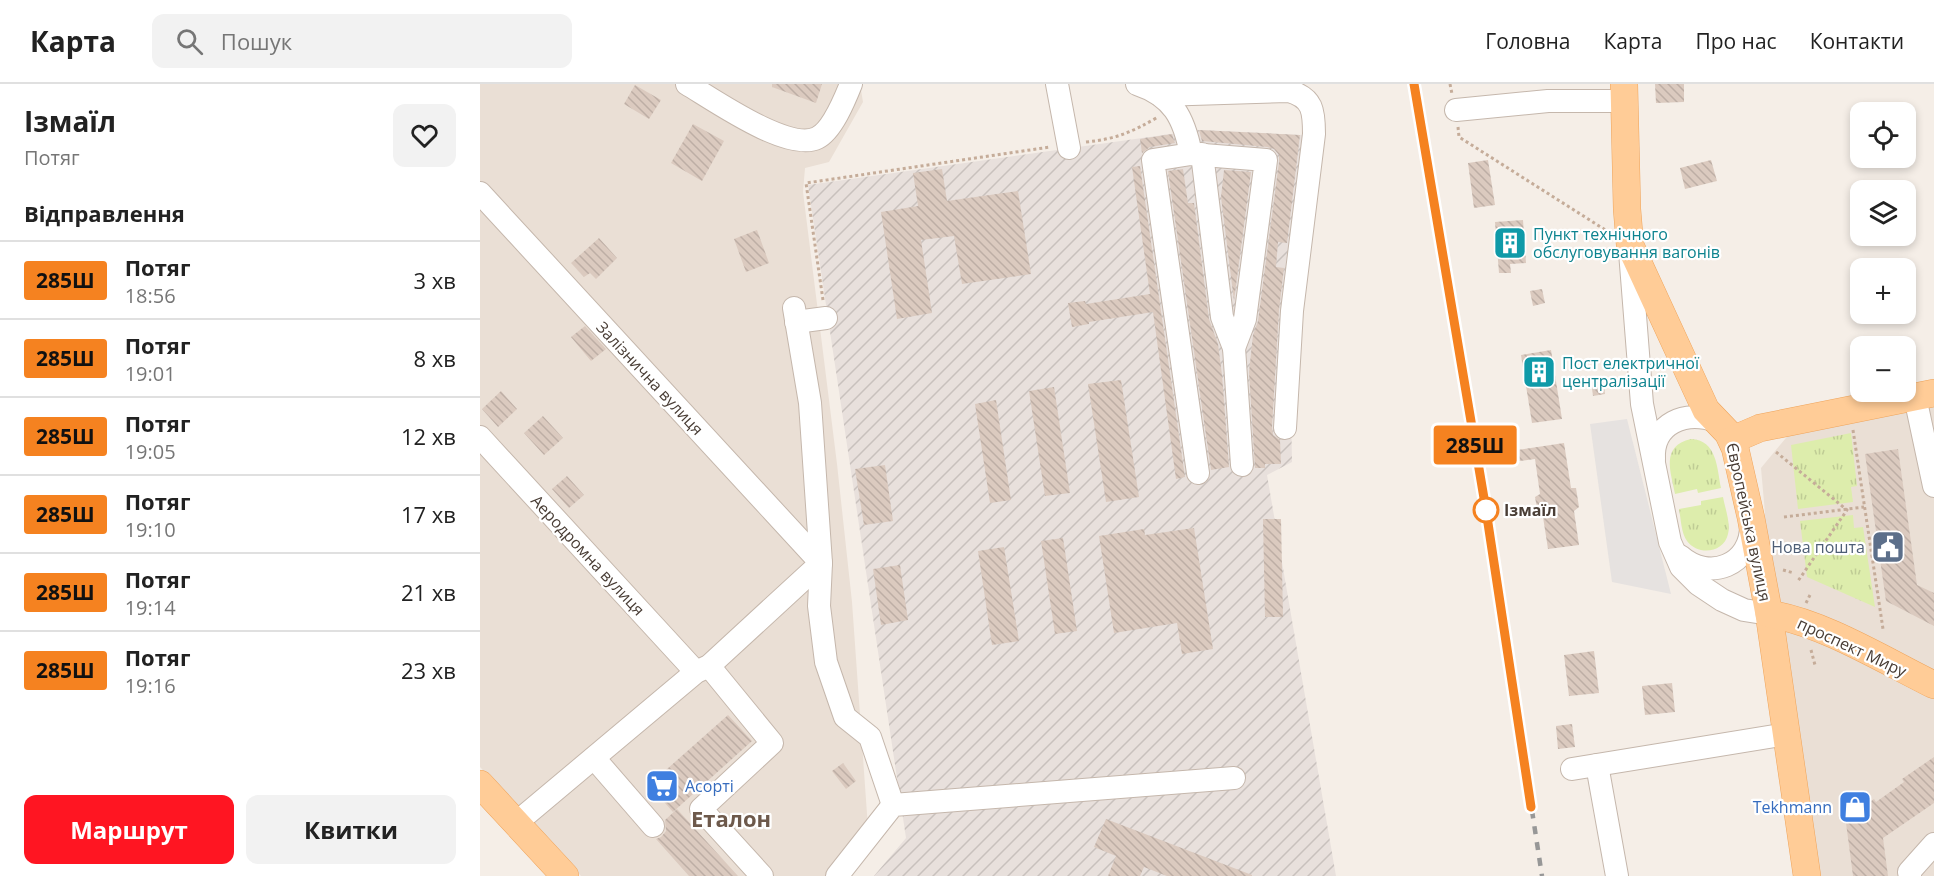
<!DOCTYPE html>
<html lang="uk">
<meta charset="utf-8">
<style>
:root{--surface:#fff;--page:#f2f2f2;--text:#222;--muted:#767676;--line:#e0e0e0;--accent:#ff1522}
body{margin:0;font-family:"Open Sans",sans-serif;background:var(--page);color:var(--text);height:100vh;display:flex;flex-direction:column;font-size:22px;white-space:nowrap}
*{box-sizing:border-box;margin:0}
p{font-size:20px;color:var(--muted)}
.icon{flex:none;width:33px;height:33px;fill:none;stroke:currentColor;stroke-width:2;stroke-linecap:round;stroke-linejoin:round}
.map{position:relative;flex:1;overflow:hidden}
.panel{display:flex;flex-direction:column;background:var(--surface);width:480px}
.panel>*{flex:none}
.badge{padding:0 12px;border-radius:4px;font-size:21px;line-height:39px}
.tools{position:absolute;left:1370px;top:18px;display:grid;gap:12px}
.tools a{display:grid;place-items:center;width:66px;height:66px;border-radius:12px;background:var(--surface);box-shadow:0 3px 9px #0003;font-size:30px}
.map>.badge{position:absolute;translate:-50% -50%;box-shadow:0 0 0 3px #fff}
h2{padding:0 24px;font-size:22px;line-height:54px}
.round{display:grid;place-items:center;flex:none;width:63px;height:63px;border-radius:12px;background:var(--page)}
.headline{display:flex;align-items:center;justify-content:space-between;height:102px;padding:0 24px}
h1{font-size:28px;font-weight:700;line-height:45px}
.action{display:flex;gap:12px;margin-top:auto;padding:12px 24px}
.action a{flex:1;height:69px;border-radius:12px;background:var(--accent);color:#fff;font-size:24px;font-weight:700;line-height:69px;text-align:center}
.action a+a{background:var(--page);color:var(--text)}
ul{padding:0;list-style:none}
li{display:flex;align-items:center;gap:18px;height:78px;padding:0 24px;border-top:2px solid var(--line)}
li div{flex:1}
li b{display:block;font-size:22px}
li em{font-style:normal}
li .badge{min-width:66px;font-weight:700;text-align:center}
header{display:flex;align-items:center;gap:36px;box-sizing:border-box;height:84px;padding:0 30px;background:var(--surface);border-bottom:2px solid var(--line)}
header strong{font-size:28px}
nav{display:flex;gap:33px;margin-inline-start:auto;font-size:21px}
.search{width:420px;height:54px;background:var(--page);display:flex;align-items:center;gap:15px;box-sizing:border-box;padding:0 21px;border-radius:12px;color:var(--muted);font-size:22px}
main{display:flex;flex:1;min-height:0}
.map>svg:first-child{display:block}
</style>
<header>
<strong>Карта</strong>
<div class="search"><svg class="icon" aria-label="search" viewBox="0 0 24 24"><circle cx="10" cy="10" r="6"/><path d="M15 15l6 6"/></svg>Пошук</div>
<nav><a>Головна</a><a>Карта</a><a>Про нас</a><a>Контакти</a></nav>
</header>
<main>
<section class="panel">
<div class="headline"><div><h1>Ізмаїл</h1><p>Потяг</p></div><a class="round"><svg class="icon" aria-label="heart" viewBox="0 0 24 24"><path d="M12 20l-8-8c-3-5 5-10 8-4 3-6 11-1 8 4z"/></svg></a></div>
<h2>Відправлення</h2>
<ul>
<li><span class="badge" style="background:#f58220;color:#111">285Ш</span><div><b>Потяг</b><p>18:56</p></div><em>3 хв</em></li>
<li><span class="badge" style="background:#f58220;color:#111">285Ш</span><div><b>Потяг</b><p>19:01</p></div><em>8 хв</em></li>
<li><span class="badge" style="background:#f58220;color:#111">285Ш</span><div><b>Потяг</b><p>19:05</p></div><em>12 хв</em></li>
<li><span class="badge" style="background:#f58220;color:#111">285Ш</span><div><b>Потяг</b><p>19:10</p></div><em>17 хв</em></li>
<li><span class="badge" style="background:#f58220;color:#111">285Ш</span><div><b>Потяг</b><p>19:14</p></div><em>21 хв</em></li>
<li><span class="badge" style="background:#f58220;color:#111">285Ш</span><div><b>Потяг</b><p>19:16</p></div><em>23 хв</em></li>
</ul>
<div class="action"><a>Маршрут</a><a>Квитки</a></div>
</section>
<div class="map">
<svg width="1454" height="792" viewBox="0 0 1454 792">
<defs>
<pattern id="industrial-furrows" width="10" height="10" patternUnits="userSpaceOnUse" patternTransform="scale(1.5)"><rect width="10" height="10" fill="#e8e0dc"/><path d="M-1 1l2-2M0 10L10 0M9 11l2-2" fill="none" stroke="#c8c1bd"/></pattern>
<pattern id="grass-tufts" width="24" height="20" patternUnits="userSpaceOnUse" patternTransform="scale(1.5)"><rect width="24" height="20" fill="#ddedac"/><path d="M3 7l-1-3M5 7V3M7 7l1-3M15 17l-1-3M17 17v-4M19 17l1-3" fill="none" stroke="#bfcc95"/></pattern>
<pattern id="building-back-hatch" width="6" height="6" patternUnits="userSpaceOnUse" patternTransform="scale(1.5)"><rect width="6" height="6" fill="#dbcabf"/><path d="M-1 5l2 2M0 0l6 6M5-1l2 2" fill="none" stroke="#bdaea5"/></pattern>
</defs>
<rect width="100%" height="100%" fill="#f5eee7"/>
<g fill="#eadfd5">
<path d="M0 0H380L383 18 349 78 325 84 323 108 357 380 372 518 388 744 346 792H101L0 683Z"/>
<path d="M1454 322V792H1335L1278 476 1285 429 1281 384 1310 349Z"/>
</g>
<path fill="url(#industrial-furrows)" d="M719 46 820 51 834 50 811 324 812 378 787 391 856 792H394L426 754 328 101Z"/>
<g fill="url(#grass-tufts)">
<path d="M1371 349 1377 402 1371 403 1373 418 1318 425 1311 361Z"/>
<path d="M1211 355C1237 356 1237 384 1241 404L1218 409 1217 405 1195 410C1191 388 1180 362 1211 355Z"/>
<path d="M1243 413C1245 424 1251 440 1248 450 1244 469 1218 472 1207 457 1201 449 1201 435 1199 425L1221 421V417Z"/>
<path d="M1373 431 1374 444 1383 443 1395 523 1327 493 1320 437Z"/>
</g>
<path fill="#e6e2e0" d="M1147 335 1191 510 1132 498 1110 340Z"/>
<g fill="url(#building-back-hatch)">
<path d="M292 0H342L336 19 292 3Z"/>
<path d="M1175 0H1204V18L1176 19Z"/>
<path d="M155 1 181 16 169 35 144 20Z"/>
<path d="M213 40 244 57 222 97 191 79Z"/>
<path d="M719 46 820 51 807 159 798 158 796 183 804 184 799 226 792 343 793 351 800 356 801 380H785V384H775L769 288 773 251 778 237 799 78V71L794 65 787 63 722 57Z"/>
<path d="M692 50 695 59 670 63 662 69 660 55Z"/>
<path d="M1008 76 1015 121 994 124 988 79Z"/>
<path d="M1231 76 1237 97 1205 105 1200 84Z"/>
<path d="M660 82 705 393 696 395 673 228 609 238V240L592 243 588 219 605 217 606 220 670 210 652 83Z"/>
<path d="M462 85 467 117 538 107 551 190 482 200 474 152 441 156 452 229 417 235 401 128 438 122 433 89Z"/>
<path d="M703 85 708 119H714L729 235 738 260 742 291 749 383 731 386 688 87Z"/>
<path d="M744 86 771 88 754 217 741 113Z"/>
<path d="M1043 136 1046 179 1030 180 1031 189H1019L1015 138Z"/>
<path d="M277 146 289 179 266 188 254 155Z"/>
<path d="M119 154 137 174 116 195 110 189 104 193 91 179Z"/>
<path d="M1062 205 1065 219 1053 222 1050 207Z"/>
<path d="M105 242 126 265 111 277 91 253Z"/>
<path d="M1071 266 1082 335 1052 339 1041 271Z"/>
<path d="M1123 295 1125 310 1113 312 1111 297Z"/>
<path d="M641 296 659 413 626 418 608 300Z"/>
<path d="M574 303 590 409 565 412 549 307Z"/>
<path d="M21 307 37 325 18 343 2 325Z"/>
<path d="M516 316 531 416 510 419 495 320Z"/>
<path d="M63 332 83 354 64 371 44 349Z"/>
<path d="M1084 359 1091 404H1096L1099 423 1094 427 1099 461 1068 465 1063 433 1058 430 1055 413 1060 410 1055 375 1031 378 1030 367Z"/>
<path d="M1418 365 1437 501 1454 509V542L1406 517 1385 370Z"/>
<path d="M405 381 413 437 384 441 375 385Z"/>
<path d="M87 392 104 411 89 424 72 405Z"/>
<path d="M783 435H801L803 533H785Z"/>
<path d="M714 444 733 565 702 570 697 539 634 549 619 452 664 445 665 451Z"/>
<path d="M583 454 597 547 575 550 561 457Z"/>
<path d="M524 463 539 557 512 561 498 467Z"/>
<path d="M420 481 428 536 401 541 393 485Z"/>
<path d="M1114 567 1119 609 1089 612 1084 571Z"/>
<path d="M1192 599 1195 628 1165 631 1162 602Z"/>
<path d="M248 631 272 657 193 728 169 701Z"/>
<path d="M1092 640 1095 663 1078 665 1076 642Z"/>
<path d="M1454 673V719L1403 754 1408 792H1373L1366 739 1375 732 1373 729 1394 715 1396 718 1424 698 1422 695Z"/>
<path d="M363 679 376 697 366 705 352 687Z"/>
<path d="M197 725 258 792H209L176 755 181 753 186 747 185 736Z"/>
<path d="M626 735 772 791V792H687L664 783 660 792H628L636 772 614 763Z"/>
</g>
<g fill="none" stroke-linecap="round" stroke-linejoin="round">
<g stroke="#c5b7ac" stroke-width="24">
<g id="minor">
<path d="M207 0C234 16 308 68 337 54 352 47 365 15 371 0"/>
<path d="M577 0 589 64"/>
<path d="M657 0C693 12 704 34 711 70"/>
<path d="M680 11 809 7C833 14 834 27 834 50L812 227 805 344"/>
<path d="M976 26 1068 17H1145"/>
<path d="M722 70 742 233 754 264 762 381"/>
<path d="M0 109 341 479 229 582 216 588 36 739"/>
<path d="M1150 168 1162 320 1190 458 1201 483 1218 500 1242 516 1264 526 1289 530"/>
<path d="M314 224 330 319 341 479 339 522 346 578 365 633 390 653 413 721"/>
<path d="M316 238 346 234"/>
<path d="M1435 313 1454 402"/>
<path d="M0 353 216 588"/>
<path d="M1174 375C1172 339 1206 326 1236 337"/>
<path d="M718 389 673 76 711 70 786 76 765 235 754 264"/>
<path d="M1200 472C1229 498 1272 481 1271 441"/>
<path d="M229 582 292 659 221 725 282 792"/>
<path d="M114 674 173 742"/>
<path d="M1117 681 1137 792"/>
<path d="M1092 685 1307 650"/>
<path d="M357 792 413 721 754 694"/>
<path d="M1430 792 1429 788 1454 760"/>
</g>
</g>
<g stroke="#efa45b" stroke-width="28">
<g id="major">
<path d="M1144 0 1147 125 1150 161 1226 326 1248 349 1255 364 1271 434 1289 530 1327 792"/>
<path d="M1252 356 1280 344 1454 309"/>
<path d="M1289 530C1342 538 1405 577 1454 601"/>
<path d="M0 700 85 792"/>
</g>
</g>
<g stroke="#c5ac99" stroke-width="3" stroke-dasharray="3 3" stroke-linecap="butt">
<path d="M970 0 972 10"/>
<path d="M978 43 979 53 1127 147"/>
<path d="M606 58C636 55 652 48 678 33"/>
<path d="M343 216 326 99 570 63"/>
<path d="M1373 346 1403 545"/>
<path d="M1296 368 1367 426 1318 497"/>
<path d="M1304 433 1384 423"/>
<path d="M1303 486 1314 489"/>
<path d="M1326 519 1330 511"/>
<path d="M1331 566 1335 581"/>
</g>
<use href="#minor" stroke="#fff" stroke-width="22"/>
<use href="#major" stroke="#ffcc97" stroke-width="27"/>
<path stroke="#979797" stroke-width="4.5" stroke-dasharray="8 8" stroke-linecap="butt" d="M934 0 1006 426 1062 792"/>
</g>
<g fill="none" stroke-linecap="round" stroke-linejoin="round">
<g stroke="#fff" stroke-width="14">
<path id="line" d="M934 0 1006 426 1051 723"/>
</g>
<use href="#line" stroke="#f58220" stroke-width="9"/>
</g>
<defs>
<g id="building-square" transform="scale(1.725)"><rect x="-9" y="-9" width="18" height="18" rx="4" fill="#0f9aa8" stroke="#fff"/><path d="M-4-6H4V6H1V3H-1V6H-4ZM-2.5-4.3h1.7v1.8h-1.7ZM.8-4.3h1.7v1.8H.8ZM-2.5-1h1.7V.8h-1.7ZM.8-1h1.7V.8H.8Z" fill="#fff"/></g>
<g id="civic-square" transform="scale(1.725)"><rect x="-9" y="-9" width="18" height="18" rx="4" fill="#5c6f8a" stroke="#fff"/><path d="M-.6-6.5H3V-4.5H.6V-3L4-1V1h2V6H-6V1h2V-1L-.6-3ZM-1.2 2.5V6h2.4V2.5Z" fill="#fff"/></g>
<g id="supermarket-square" transform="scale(1.725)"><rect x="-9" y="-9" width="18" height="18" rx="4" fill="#3f7fe0" stroke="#fff"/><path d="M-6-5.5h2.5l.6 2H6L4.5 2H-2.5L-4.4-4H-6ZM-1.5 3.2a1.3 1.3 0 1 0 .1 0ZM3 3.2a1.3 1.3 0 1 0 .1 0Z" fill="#fff"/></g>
<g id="shop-square" transform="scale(1.725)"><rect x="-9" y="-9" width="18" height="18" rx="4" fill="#3f7fe0" stroke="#fff"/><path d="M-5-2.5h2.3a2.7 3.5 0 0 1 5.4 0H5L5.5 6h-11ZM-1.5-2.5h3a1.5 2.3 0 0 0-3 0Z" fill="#fff"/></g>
</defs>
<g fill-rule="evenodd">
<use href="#building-square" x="1030" y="159"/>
<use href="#building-square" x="1059" y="288"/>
<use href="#civic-square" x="1408" y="463"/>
<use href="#supermarket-square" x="182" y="702"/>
<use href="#shop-square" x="1375" y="723"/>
</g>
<circle fill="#fff" stroke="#f58220" stroke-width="3" cx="1006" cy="426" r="12"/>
<g text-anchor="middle" stroke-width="4.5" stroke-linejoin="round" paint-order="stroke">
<g font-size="16" fill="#0d838f" stroke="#fff" text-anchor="start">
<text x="1053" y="156">Пункт технічного<tspan x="1053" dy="18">обслуговування вагонів</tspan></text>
<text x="1082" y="285">Пост електричної<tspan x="1082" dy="18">централізації</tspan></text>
</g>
<g font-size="16" fill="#493d35" stroke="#fff">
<text transform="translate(170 294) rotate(47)" y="6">Залізнична вулиця</text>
<text transform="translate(1269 438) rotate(78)" y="6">Європейська вулиця</text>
<text transform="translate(108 471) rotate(47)" y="6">Аеродромна вулиця</text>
<text transform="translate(1372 563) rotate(25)" y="6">проспект Миру</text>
</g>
<g font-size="16" font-weight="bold" fill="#493d35" stroke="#fff" text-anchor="start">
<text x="1024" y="432">Ізмаїл</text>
</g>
<g font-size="16" fill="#4e5e75" stroke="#fff" text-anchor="end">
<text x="1385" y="469">Нова пошта</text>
</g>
<g font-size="16" fill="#366cbe" stroke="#fff" text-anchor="start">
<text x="205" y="708">Асорті</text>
<text x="1352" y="729" text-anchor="end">Tekhmann</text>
</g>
<g font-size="22" font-weight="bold" fill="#6d594b" stroke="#fff">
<text x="251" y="743">Еталон</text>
</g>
</g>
</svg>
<div class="tools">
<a><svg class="icon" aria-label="locate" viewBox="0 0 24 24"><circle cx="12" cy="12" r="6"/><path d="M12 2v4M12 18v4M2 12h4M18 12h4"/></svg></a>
<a><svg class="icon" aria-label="layers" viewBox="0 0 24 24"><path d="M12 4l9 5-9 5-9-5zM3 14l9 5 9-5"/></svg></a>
<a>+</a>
<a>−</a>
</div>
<b class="badge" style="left:995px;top:361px;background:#f58220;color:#111">285Ш</b>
</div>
</main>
